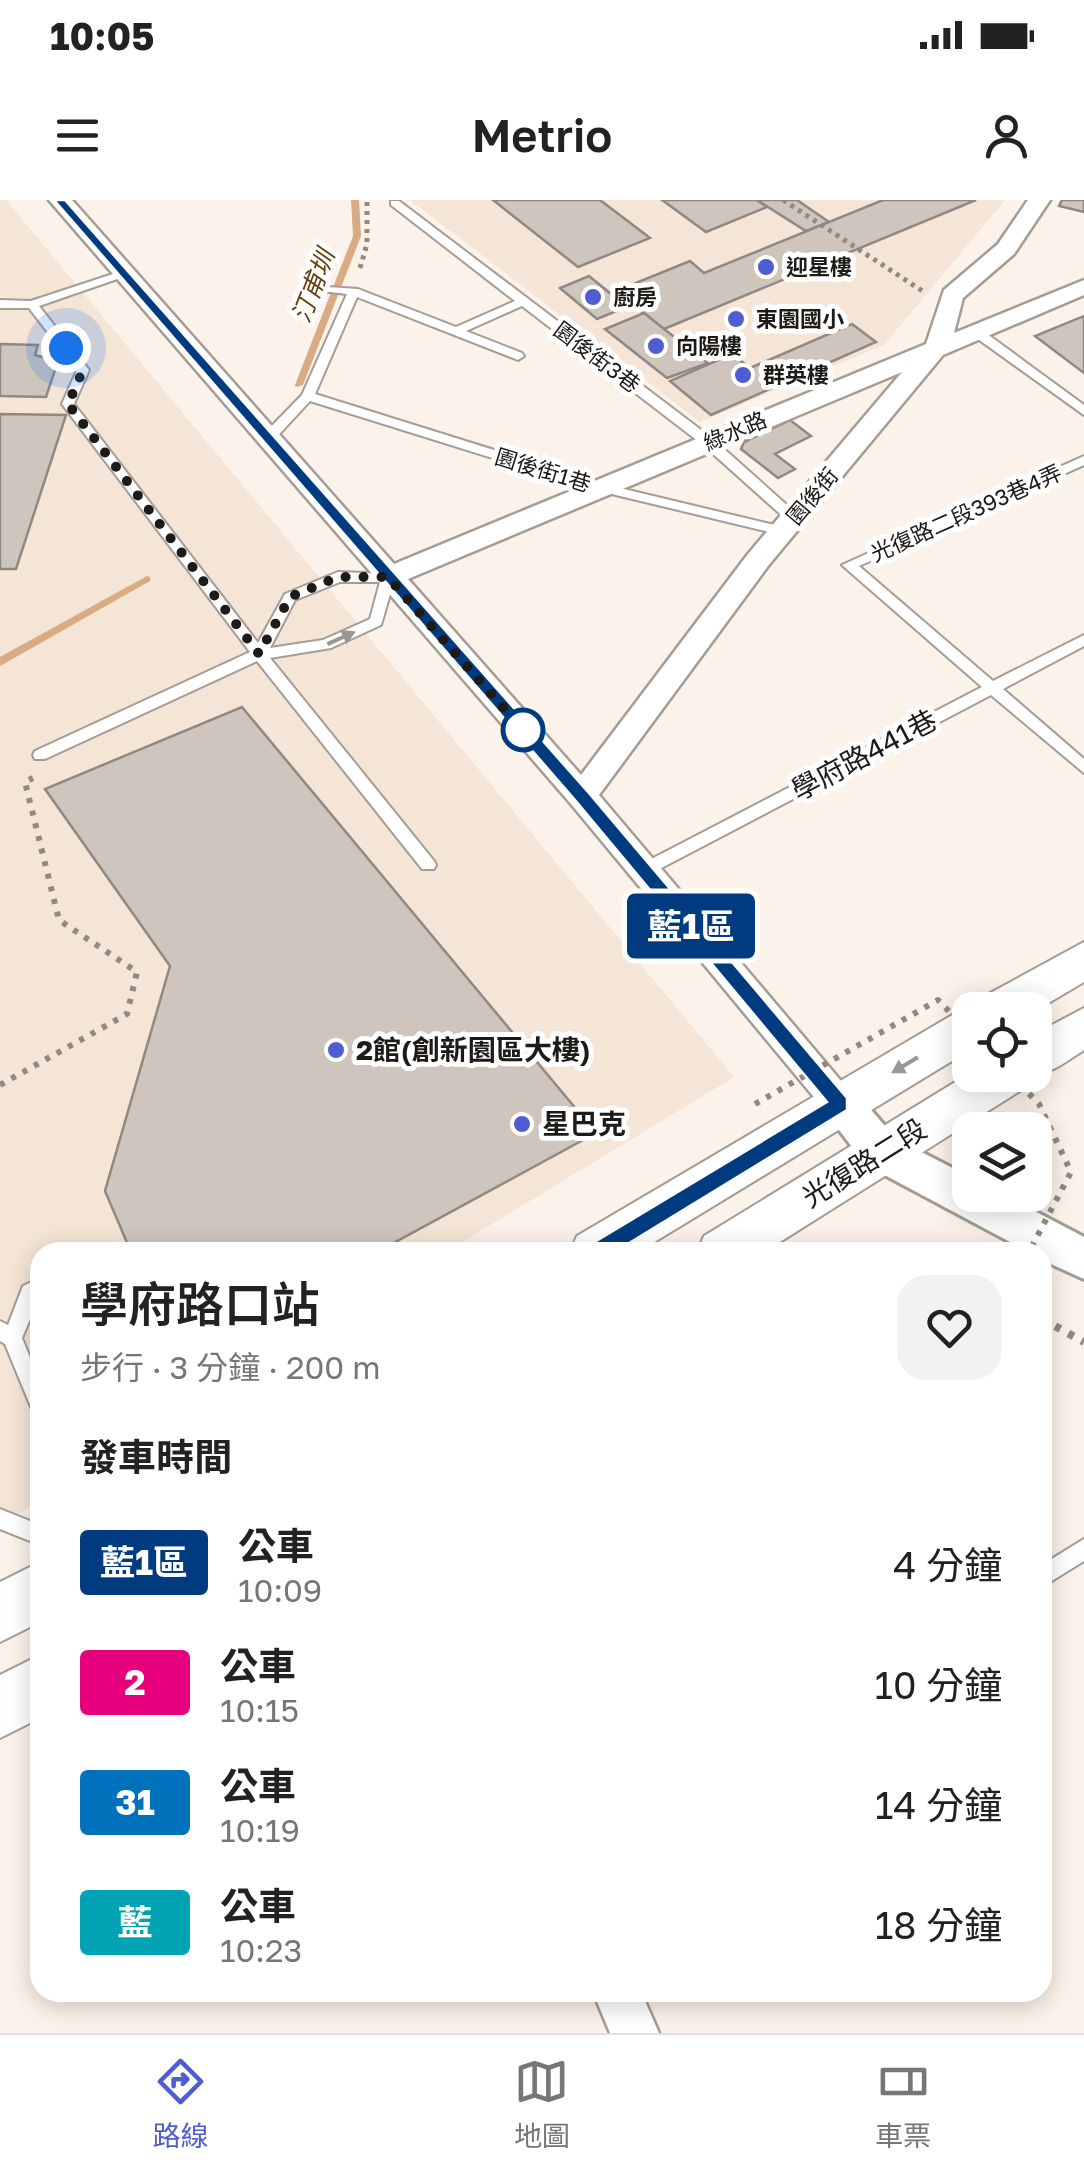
<!DOCTYPE html>
<html lang="zh-TW">
<meta charset="utf-8">
<style>
:root{--surface:#fff;--page:#f2f2f2;--text:#222;--muted:#767676;--line:#e0e0e0;--accent:#505cd2}
body{margin:0;font-family:"Golos Text","Noto Sans TC",sans-serif;background:var(--page);color:var(--text);height:100vh;display:flex;flex-direction:column;font-size:38px;white-space:nowrap}
*{box-sizing:border-box;margin:0}
p{font-size:32px;color:var(--muted)}
.icon{flex:none;width:55px;height:55px;fill:none;stroke:currentColor;stroke-width:2;stroke-linecap:round;stroke-linejoin:round}
.map{position:relative;flex:1;overflow:hidden}
.side{position:absolute;left:30px;top:1042px;width:1022px;height:760px;display:flex;flex-direction:column;background:var(--surface);border-radius:30px;box-shadow:0 5px 25px #0003}
.side>*{flex:none}
.badge{padding:0 20px;border-radius:8px;font-size:35px;line-height:65px}
.buttons{position:absolute;left:952px;top:792px;display:grid;gap:20px}
.buttons a{display:grid;place-items:center;width:100px;height:100px;border-radius:20px;background:var(--surface);box-shadow:0 5px 25px #0003;font-size:50px}
.you{position:absolute;width:50px;height:50px;margin:-25px;border:8px solid #fff;border-radius:50%;background:#1a73e8;box-shadow:0 0 0 15px #1a73e833}
.map>.badge{position:absolute;translate:-50% -50%;box-shadow:0 0 0 5px #fff}
h2{padding:0 50px;font-size:38px;line-height:90px}
.round{display:grid;place-items:center;flex:none;width:105px;height:105px;border-radius:30px;background:var(--page)}
.overview{display:flex;align-items:center;justify-content:space-between;height:170px;padding:0 50px}
h1{font-size:48px;font-weight:600;line-height:75px}
ul{padding:0;list-style:none}
li{display:flex;align-items:center;gap:30px;height:120px;padding:0 50px}
li div{flex:1}
li b{display:block;font-size:38px}
li em{font-style:normal}
li .badge{min-width:110px;font-weight:700;text-align:center}
.status{display:flex;justify-content:space-between;align-items:center;height:70px;padding:0 50px;background:var(--surface);direction:ltr}
.status svg{height:28px;fill:currentColor}
header{display:flex;justify-content:space-between;align-items:center;height:130px;padding:0 50px;background:var(--surface);font-size:45px;font-weight:600}
.tab-bar{display:flex;justify-content:space-around;align-items:center;height:140px;border-top:2px solid var(--line);background:var(--surface);font-size:28px;color:var(--muted)}
.tab-bar a{display:grid;justify-items:center;gap:5px}
.tab-bar .on{color:var(--accent)}
.map>svg:first-child{display:block}
</style>
<div class="status"><b>10:05</b><svg viewBox="0 0 49 12"><path d="M0 12V9h3v3zM5 12V6h3v6zM10 12V3h3v9zM15 12V0h3v12zM26 1h20v11H26zM47 4h2v5h-2z"/></svg></div>
<header><svg class="icon" aria-label="menu" viewBox="0 0 24 24"><path d="M4 6h16M4 12h16M4 18h16"/></svg>Metrio<svg class="icon" aria-label="person" viewBox="0 0 24 24"><circle cx="12" cy="8" r="4"/><path d="M4 21q1-7 8-7t8 7"/></svg></header>
<div class="map">
<svg width="1084" height="1833" viewBox="0 0 1084 1833">
<rect width="100%" height="100%" fill="#fbf2e9"/>
<g fill="#f4e5d7">
<path d="M0 0H6L734 877 446 1052H40V1301L0 1325Z"/>
<path d="M410 0H1005L884 145 700 222Z"/>
</g>
<g fill="none" stroke-linecap="round" stroke-linejoin="round">
<g fill="#d8ab82" fill-rule="evenodd">
<path d="M351 0H359L361 36 303 185 296 187 295 185 353 36Z"/>
<path d="M147 376 150 377V381L0 466V457Z"/>
</g>
</g>
<g fill="#cec5bd" stroke="#918881" stroke-width="2.5">
<path d="M493 0H600L650 38 578 67Z"/>
<path d="M662 0H757L767 7 706 32Z"/>
<path d="M757 0H797L829 22 806 31Z"/>
<path d="M883 0H976L664 129 616 91 690 61 704 73Z"/>
<path d="M1062 0H1084V12L1059 6Z"/>
<path d="M589 76 627 107 597 119 560 88Z"/>
<path d="M644 113 664 129 708 163 667 178 605 129Z"/>
<path d="M1084 116V173L1035 136Z"/>
<path d="M852 124 876 142 711 215 670 181 732 154 750 168Z"/>
<path d="M0 144 38 145 35 155 58 161 46 197 0 196Z"/>
<path d="M0 214 66 215 16 369H0Z"/>
<path d="M790 220 811 236 775 254 795 269 778 278 741 249 744 242Z"/>
<path d="M242 507 596 933 377 1052H131L105 991 170 766 45 589Z"/>
</g>
<g fill="none" stroke-linecap="round" stroke-linejoin="round">
<g stroke="#a59c94" stroke-width="4">
<g id="service">
<path d="M391 1H399L713 239 798 315V321H788L703 245 522 106 466 131 522 153 524 156 518 160 357 97 315 194 603 284 787 328V334L782 335 595 290 310 201 272 242H262V236L302 195 347 94 313 90V86L358 89 456 127 515 101 391 5Z"/>
<path d="M122 71 128 74 126 76 39 106 89 170 74 204 258 443 285 394 338 372 393 374 395 377 381 425 331 448 270 458 434 661 436 665 434 669H422L257 461 45 559H35L33 555 35 551 250 452 62 204 77 170 29 108H0V100L31 101ZM340 382H380L370 419 323 440 270 448 295 400Z"/>
<path d="M971 128H979L1084 205V215L971 134Z"/>
<path d="M1084 256V265L859 366 993 481 1084 435V446L1003 489 1084 559V573L991 495 650 674H638L636 670 638 666 982 487 842 365Z"/>
<path d="M40 1078V1096L22 1138 40 1182V1214L33 1212 5 1144 0 1141V1121L8 1125 23 1086Z"/>
<path d="M0 1309 40 1325V1345L0 1329Z"/>
<path d="M1084 1339V1361L1042 1387V1365Z"/>
</g>
</g>
<g stroke="#a59c94" stroke-width="5">
<g id="minor">
<path d="M49 0H72L394 364 926 144 944 90 998 44 1028 0H1050L1014 54 963 98 954 133 1084 80V95L943 155 768 366 599 595 852 894 857 904 852 914 840 919 828 914 571 604ZM902 172 748 354 581 575 408 379Z"/>
<path d="M593 1792H641L659 1833H610Z"/>
</g>
</g>
<g stroke="#a59c94" stroke-width="6">
<path id="tertiary" d="M840 886 855 891 896 939 970 977V995H1004L1084 1037V1079L1042 1060V1052H1029L866 965 819 904 825 891Z"/>
</g>
<g stroke="#a59c94" stroke-width="4">
<g id="secondary">
<path d="M1084 742V782L1035 811 976 810 983 797Z"/>
<path d="M970 808 975 810H970V850L638 1052H570L577 1036 954 814Z"/>
<path d="M1084 808V850C1067 861 1051 874 1031 875H1035V834Z"/>
<path d="M970 873 1029 875 1023 889 764 1052H697L704 1036Z"/>
<path d="M40 1362V1422L0 1442V1382Z"/>
<path d="M40 1455V1518L0 1538V1475Z"/>
</g>
</g>
<g stroke="#908a83" stroke-width="5" stroke-dasharray="4 5" stroke-linecap="butt">
<path d="M783 0 924 92"/>
<path d="M360 68 367 44V1"/>
</g>
<path stroke="#908a83" stroke-width="6" stroke-dasharray="5 8" stroke-linecap="butt" d="M0 885 127 814 137 772 59 720 25 582 33 578"/>
<path stroke="#908a83" stroke-width="8" stroke-dasharray="6 9" stroke-linecap="butt" d="M1042 1119 1084 1142"/>
<use href="#service" fill="#fff" fill-rule="evenodd"/>
<use href="#minor" fill="#fff" fill-rule="evenodd"/>
<use href="#tertiary" fill="#fff" fill-rule="evenodd"/>
<use href="#secondary" fill="#fff" fill-rule="evenodd"/>
<g stroke="#908a83" stroke-width="6" stroke-dasharray="5 8" stroke-linecap="butt">
<path d="M1011 875 1039 904 1071 972 1029 1052"/>
<path d="M755 904 938 800 970 833"/>
</g>
</g>
<defs><path id="oneway-solid" d="M-6-.8H1V-3.2L6.5 0L1 3.2V.8H-6Z" transform="scale(2.5)"/></defs>
<g fill="#999897">
<use href="#oneway-solid" transform="translate(341 438) rotate(-24)"/>
<use href="#oneway-solid" transform="translate(905 865) rotate(149)"/>
</g>
<path fill="#003b80" stroke="#fff" stroke-width="2.5" d="M54 0H65L588 592 847 898V910L603 1059H588L585 1052 588 1046 827 902 575 600Z"/>
<g fill="none" stroke-linecap="round" stroke-linejoin="round">
<path stroke="#1d1a17" stroke-width="10" stroke-dasharray="0 18" d="M66 148 83 170 68 204 259 454 290 397 338 377H388L523 530"/>
</g>
<g fill="#505cd2" stroke="#fff" stroke-width="4">
<circle cx="766" cy="67" r="10"/>
<circle cx="593" cy="97" r="10"/>
<circle cx="736" cy="119" r="10"/>
<circle cx="656" cy="146" r="10"/>
<circle cx="743" cy="175" r="10"/>
<circle cx="336" cy="850" r="10"/>
<circle cx="522" cy="924" r="10"/>
</g>
<circle fill="#fff" stroke="#003b80" stroke-width="5" cx="523" cy="530" r="20"/>
<g text-anchor="middle" stroke-width="10" stroke-linejoin="round" paint-order="stroke">
<g font-size="22" font-weight="bold" fill="#1d1a17" stroke="#fff" text-anchor="start">
<text x="786" y="75">迎星樓</text>
<text x="613" y="105">廚房</text>
<text x="756" y="127">東園國小</text>
<text x="676" y="154">向陽樓</text>
<text x="763" y="183">群英樓</text>
</g>
<g font-size="22" fill="#1d1a17" stroke="#fff">
<text transform="translate(597 157) rotate(37)" y="8">園後街3巷</text>
<text transform="translate(735 231) rotate(-23)" y="8">綠水路</text>
<text transform="translate(543 270) rotate(17)" y="8">園後街1巷</text>
<text transform="translate(812 296) rotate(-50)" y="8">園後街</text>
<text transform="translate(966 313) rotate(-24)" y="8">光復路二段393巷4弄</text>
</g>
<g font-size="25" font-style="italic" fill="#683e0c" stroke="#fff">
<text transform="translate(313 86) rotate(-69)" y="9">汀甫圳</text>
</g>
<g font-size="28" fill="#1d1a17" stroke="#fff">
<text transform="translate(864 555) rotate(-28)" y="10">學府路441巷</text>
<text transform="translate(864 963) rotate(-32)" y="10">光復路二段</text>
</g>
<g font-size="28" font-weight="bold" fill="#1d1a17" stroke="#fff" text-anchor="start">
<text x="356" y="860">2館(創新園區大樓)</text>
<text x="542" y="934">星巴克</text>
</g>
</g>
</svg>
<div class="buttons">
<a><svg class="icon" aria-label="locate" viewBox="0 0 24 24"><circle cx="12" cy="12" r="6"/><path d="M12 2v4M12 18v4M2 12h4M18 12h4"/></svg></a>
<a><svg class="icon" aria-label="layers" viewBox="0 0 24 24"><path d="M12 4l9 5-9 5-9-5zM3 14l9 5 9-5"/></svg></a>
</div>
<div class="you" style="left:66px;top:148px"></div>
<b class="badge" style="left:691px;top:726px;background:#003b80;color:#fff">藍1區</b>
<section class="side">
<div class="overview"><div><h1>學府路口站</h1><p>步行 · 3 分鐘 · 200 m</p></div><a class="round"><svg class="icon" aria-label="heart" viewBox="0 0 24 24"><path d="M12 20l-8-8c-3-5 5-10 8-4 3-6 11-1 8 4z"/></svg></a></div>
<h2>發車時間</h2>
<ul>
<li><span class="badge" style="background:#003b80;color:#fff">藍1區</span><div><b>公車</b><p>10:09</p></div><em>4 分鐘</em></li>
<li><span class="badge" style="background:#e6007e;color:#fff">2</span><div><b>公車</b><p>10:15</p></div><em>10 分鐘</em></li>
<li><span class="badge" style="background:#0072bc;color:#fff">31</span><div><b>公車</b><p>10:19</p></div><em>14 分鐘</em></li>
<li><span class="badge" style="background:#00a3b4;color:#fff">藍</span><div><b>公車</b><p>10:23</p></div><em>18 分鐘</em></li>
</ul>
</section>
</div>
<nav class="tab-bar">
<a class="on"><svg class="icon" aria-label="directions" viewBox="0 0 24 24"><path d="M12 3l9 9-9 9-9-9zM9 14v-3h6M13 9l2 2-2 2"/></svg>路線</a>
<a><svg class="icon" aria-label="map" viewBox="0 0 24 24"><path d="M3 6l6-2 6 2 6-2v14l-6 2-6-2-6 2zM9 4v14M15 6v14"/></svg>地圖</a>
<a><svg class="icon" aria-label="tickets" viewBox="0 0 24 24"><path d="M3 7h18v10H3zM15 7v10"/></svg>車票</a>
</nav>
